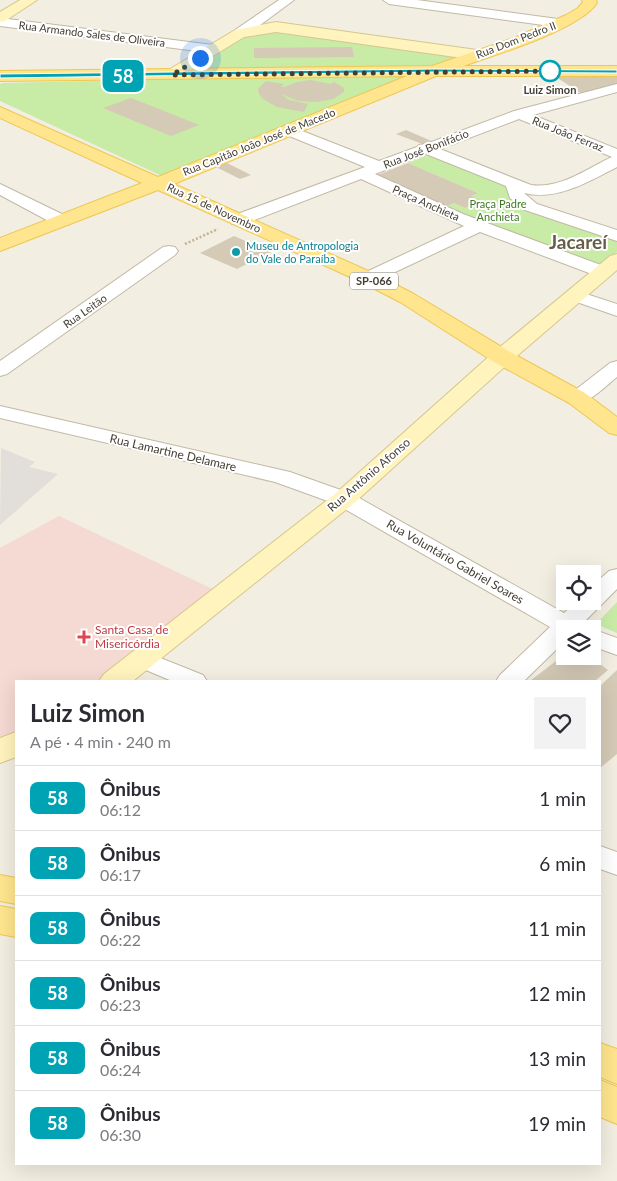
<!DOCTYPE html>
<html lang="pt">
<meta charset="utf-8">
<style>
:root{--surface:#fff;--page:#f2f2f3;--text:#2b2b33;--muted:#7c7c81;--line:#e1e1e2}
body{margin:0;font-family:Lato,sans-serif;background:var(--page);color:var(--text);height:100vh;display:flex;flex-direction:column;font-size:19px;white-space:nowrap}
*{box-sizing:border-box;margin:0}
p{font-size:16px;color:var(--muted)}
.icon{flex:none;width:28px;height:28px;fill:none;stroke:currentColor;stroke-width:2;stroke-linecap:round;stroke-linejoin:round}
.map{position:relative;flex:1;overflow:hidden}
.details{position:absolute;left:15px;top:680px;width:586px;height:485px;display:flex;flex-direction:column;background:var(--surface);border-radius:0px;box-shadow:0 5px 20px #0002}
.details>*{flex:none}
.badge{padding:0 10px;border-radius:8px;font-size:18px;line-height:32px}
.tools{position:absolute;left:556px;top:565px;display:grid;gap:10px}
.tools a{display:grid;place-items:center;width:45px;height:45px;border-radius:0px;background:var(--surface);box-shadow:0 5px 20px #0002;font-size:25px}
.you{position:absolute;width:25px;height:25px;margin:-12px;border:4px solid #fff;border-radius:50%;background:#1a73e8;box-shadow:0 0 0 8px #1a73e833}
.map>.badge{position:absolute;translate:-50% -50%;box-shadow:0 0 0 2px #fff}
.round{display:grid;place-items:center;flex:none;width:52px;height:52px;border-radius:0px;background:var(--page)}
.overview{display:flex;align-items:center;justify-content:space-between;height:85px;padding:0 15px}
h1{font-size:24px;font-weight:700;line-height:38px}
ul{padding:0;list-style:none}
li{display:flex;align-items:center;gap:15px;height:65px;padding:0 15px;border-top:1px solid var(--line)}
li div{flex:1}
li b{display:block;font-size:19px}
li em{font-style:normal}
li .badge{min-width:55px;font-weight:700;text-align:center}
.map>svg:first-child{display:block}
</style>
<div class="map">
<svg width="617" height="1181" viewBox="0 0 617 1181">
<rect width="100%" height="100%" fill="#f2eee1"/>
<path fill="#f5d9d3" d="M59 516 221 593 113 681H16V740L0 750V548Z"/>
<g fill="#c8eba6">
<path d="M278 31 466 57 164 177 0 101V84L3 83 184 79 238 39 251 34Z"/>
<path d="M425 156 436 157 508 186 510 196 617 241V252L600 268 445 207 454 203 465 208 481 201 471 196 478 193 408 163Z"/>
<path d="M617 602V633L596 624Z"/>
</g>
<path fill="#e2dfda" d="M1 448 35 462 29 467 58 474 0 525Z"/>
<g fill="#d4cab6">
<path d="M352 47 354 57 254 58V48Z"/>
<path d="M550 73 617 74V87L585 96Z"/>
<path d="M310 80 331 84 334 82 344 88V92L333 99 317 102 298 101 281 94 289 100 308 104 304 112 277 107 263 99 259 94 258 89 266 81 284 84 281 87H284L297 82Z"/>
<path d="M131 98 144 103 199 125 171 136 103 108Z"/>
<path d="M406 130 434 142 425 145 396 134Z"/>
<path d="M223 161 251 175 240 179 212 165Z"/>
<path d="M408 163 478 193 471 196 482 201 465 208 454 203 445 207 375 176Z"/>
<path d="M234 236 271 252 237 269 200 253Z"/>
<path d="M565 654V656H590L608 670 595 681H530Z"/>
<path d="M617 670V754L600 768V686Z"/>
</g>
<g fill="none" stroke-linecap="round" stroke-linejoin="round">
<g stroke="#c1b9a6" stroke-width="2">
<g id="street">
<path d="M279 0H294L245 36H235L233 33 235 30Z"/>
<path d="M383 0H417L558 19 564 23 558 27 389 4Z"/>
<path d="M0 18 213 45 220 49 213 53 0 26Z"/>
<path d="M617 84V92L533 115 617 149V167C588 182 557 201 524 193L537 204 617 230V241L525 210 510 198 506 186 426 154 375 174 463 214 609 268 612 272 609 276 603 277 597 276 480 232 374 282 368 283 362 282 359 278 362 274 464 226 361 179 244 224H232L230 220 232 216 365 167 282 133 280 130 282 127H292L379 161 417 147 419 145 426 144 514 111ZM519 119 612 157C586 169 561 189 531 185L440 149Z"/>
<path d="M0 184 68 217 70 221 68 225H56L0 195Z"/>
<path d="M169 246 175 247 178 251 175 255 7 374 0 376V361L163 247Z"/>
<path d="M574 290 617 304V316L568 299 565 295 568 291Z"/>
<path d="M617 361V377C604 387 587 407 570 402L567 398 570 394 610 363Z"/>
<path d="M0 406 290 472 352 494 564 613 577 601H592V586L609 571 617 569V589L582 624 585 629H565V641L524 681H496L500 675 550 627 336 504 275 482 0 418Z"/>
<path d="M592 629 617 638V655L592 646Z"/>
<path d="M143 651 203 675 207 681H172L134 665 130 659 134 653Z"/>
<path d="M600 846 617 852V875L600 869Z"/>
</g>
</g>
<g stroke="#d6c78c" stroke-width="2">
<g id="secondary">
<path d="M20 0H37L5 21 0 22V12Z"/>
<path d="M276 22 477 50 483 52 485 55 483 58 477 60 276 32 244 37 177 78H165L163 75 165 72 235 30Z"/>
<path d="M617 254V270L510 362 353 504 133 681H99L104 674 335 494 494 352 610 256Z"/>
<path d="M16 732V757L0 763V738Z"/>
</g>
</g>
<g stroke="#edc755" stroke-width="2">
<g id="primary">
<path d="M582 0H596L597 3C579 30 495 55 463 66H617V76H436L174 184 375 274 414 294 510 352 585 393 617 417V435L609 433 569 403 494 362 400 302 361 282 158 190 0 251V238L142 183 0 118V107L158 177 407 76 0 81V71L432 66 514 38 566 15 578 8 583 2Z"/>
<path d="M0 875 16 878V904L0 901Z"/>
<path d="M0 906 16 909V937L0 934Z"/>
<path d="M600 1043 617 1049V1084L600 1077Z"/>
<path d="M600 1080 617 1087V1124L600 1117Z"/>
</g>
</g>
<path stroke="#c1b393" stroke-width="2.5" stroke-dasharray="2 2" stroke-linecap="butt" d="M185 244 218 229"/>
<use href="#street" fill="#fff" fill-rule="evenodd"/>
<use href="#secondary" fill="#fff3be" fill-rule="evenodd"/>
<use href="#primary" fill="#ffe58d" fill-rule="evenodd"/>
</g>
<path fill="#00a3b4" stroke="#fff" d="M434 69 617 70V73L434 72 0 78V74Z"/>
<g fill="none" stroke-linecap="round" stroke-linejoin="round">
<path stroke="#443e32" stroke-width="5" stroke-dasharray="0 9" d="M200 58 172 75 556 71H550"/>
</g>
<circle fill="#fff" stroke="#00a3b4" stroke-width="2.5" cx="550" cy="71" r="10"/>
<circle fill="#0f9aa8" stroke="#fff" stroke-width="2" cx="236" cy="252" r="5"/>
<path fill="#e0444e" stroke="#fff" stroke-width="2" d="M81.5 629.5h5v5h5v5h-5v5h-5v-5h-5v-5h5z"/>
<g text-anchor="middle" stroke-width="4" stroke-linejoin="round" paint-order="stroke">
<g font-size="11" fill="#443e32" stroke="#fff">
<text transform="translate(92 34) rotate(7)" y="4">Rua Armando Sales de Oliveira</text>
<text transform="translate(516 40) rotate(-21)" y="4">Rua Dom Pedro II</text>
<text transform="translate(568 134) rotate(22)" y="4">Rua João Ferraz</text>
<text transform="translate(259 142) rotate(-22)" y="4">Rua Capitão João José de Macedo</text>
<text transform="translate(426 149) rotate(-21)" y="4">Rua José Bonifácio</text>
<text transform="translate(426 203) rotate(24)" y="4">Praça Anchieta</text>
<text transform="translate(214 208) rotate(25)" y="4">Rua 15 de Novembro</text>
<text transform="translate(85 311) rotate(-35)" y="4">Rua Leitão</text>
</g>
<g font-size="11" font-weight="bold" fill="#443e32" stroke="#fff">
<text x="550" y="94">Luiz Simon</text>
</g>
<g font-size="11" fill="#3e7921" stroke="#fff">
<text x="498" y="208">Praça Padre<tspan x="498" dy="13">Anchieta</tspan></text>
</g>
<g font-size="11" fill="#0d838f" stroke="#fff" text-anchor="start">
<text x="246" y="250">Museu de Antropologia<tspan x="246" dy="13">do Vale do Paraíba</tspan></text>
</g>
<rect fill="#fff" stroke="#7c7870" stroke-width="1" x="350" y="272.5" width="48" height="17" rx="4"/>
<g font-size="11" font-weight="bold" fill="#443e32">
<text x="374" y="285">SP-066</text>
</g>
<g font-size="12" fill="#443e32" stroke="#fff">
<text transform="translate(173 453) rotate(13)" y="4">Rua Lamartine Delamare</text>
<text transform="translate(369 475) rotate(-41)" y="4">Rua Antônio Afonso</text>
<text transform="translate(455 562) rotate(30)" y="4">Rua Voluntário Gabriel Soares</text>
</g>
<g font-size="12" fill="#be3a42" stroke="#fff" text-anchor="start">
<text x="95" y="634">Santa Casa de<tspan x="95" dy="14">Misericórdia</tspan></text>
</g>
<g font-size="19" font-weight="bold" fill="#675c48" stroke="#fff">
<text x="578" y="249">Jacareí</text>
</g>
</g>
</svg>
<div class="tools">
<a><svg class="icon" aria-label="locate" viewBox="0 0 24 24"><circle cx="12" cy="12" r="6"/><path d="M12 2v4M12 18v4M2 12h4M18 12h4"/></svg></a>
<a><svg class="icon" aria-label="layers" viewBox="0 0 24 24"><path d="M12 4l9 5-9 5-9-5zM3 14l9 5 9-5"/></svg></a>
</div>
<div class="you" style="left:200px;top:58px"></div>
<b class="badge" style="left:123px;top:76px;background:#00a3b4;color:#fff">58</b>
<section class="details">
<div class="overview"><div><h1>Luiz Simon</h1><p>A pé · 4 min · 240 m</p></div><a class="round"><svg class="icon" aria-label="heart" viewBox="0 0 24 24"><path d="M12 20l-8-8c-3-5 5-10 8-4 3-6 11-1 8 4z"/></svg></a></div>
<ul>
<li><span class="badge" style="background:#00a3b4;color:#fff">58</span><div><b>Ônibus</b><p>06:12</p></div><em>1 min</em></li>
<li><span class="badge" style="background:#00a3b4;color:#fff">58</span><div><b>Ônibus</b><p>06:17</p></div><em>6 min</em></li>
<li><span class="badge" style="background:#00a3b4;color:#fff">58</span><div><b>Ônibus</b><p>06:22</p></div><em>11 min</em></li>
<li><span class="badge" style="background:#00a3b4;color:#fff">58</span><div><b>Ônibus</b><p>06:23</p></div><em>12 min</em></li>
<li><span class="badge" style="background:#00a3b4;color:#fff">58</span><div><b>Ônibus</b><p>06:24</p></div><em>13 min</em></li>
<li><span class="badge" style="background:#00a3b4;color:#fff">58</span><div><b>Ônibus</b><p>06:30</p></div><em>19 min</em></li>
</ul>
</section>
</div>
